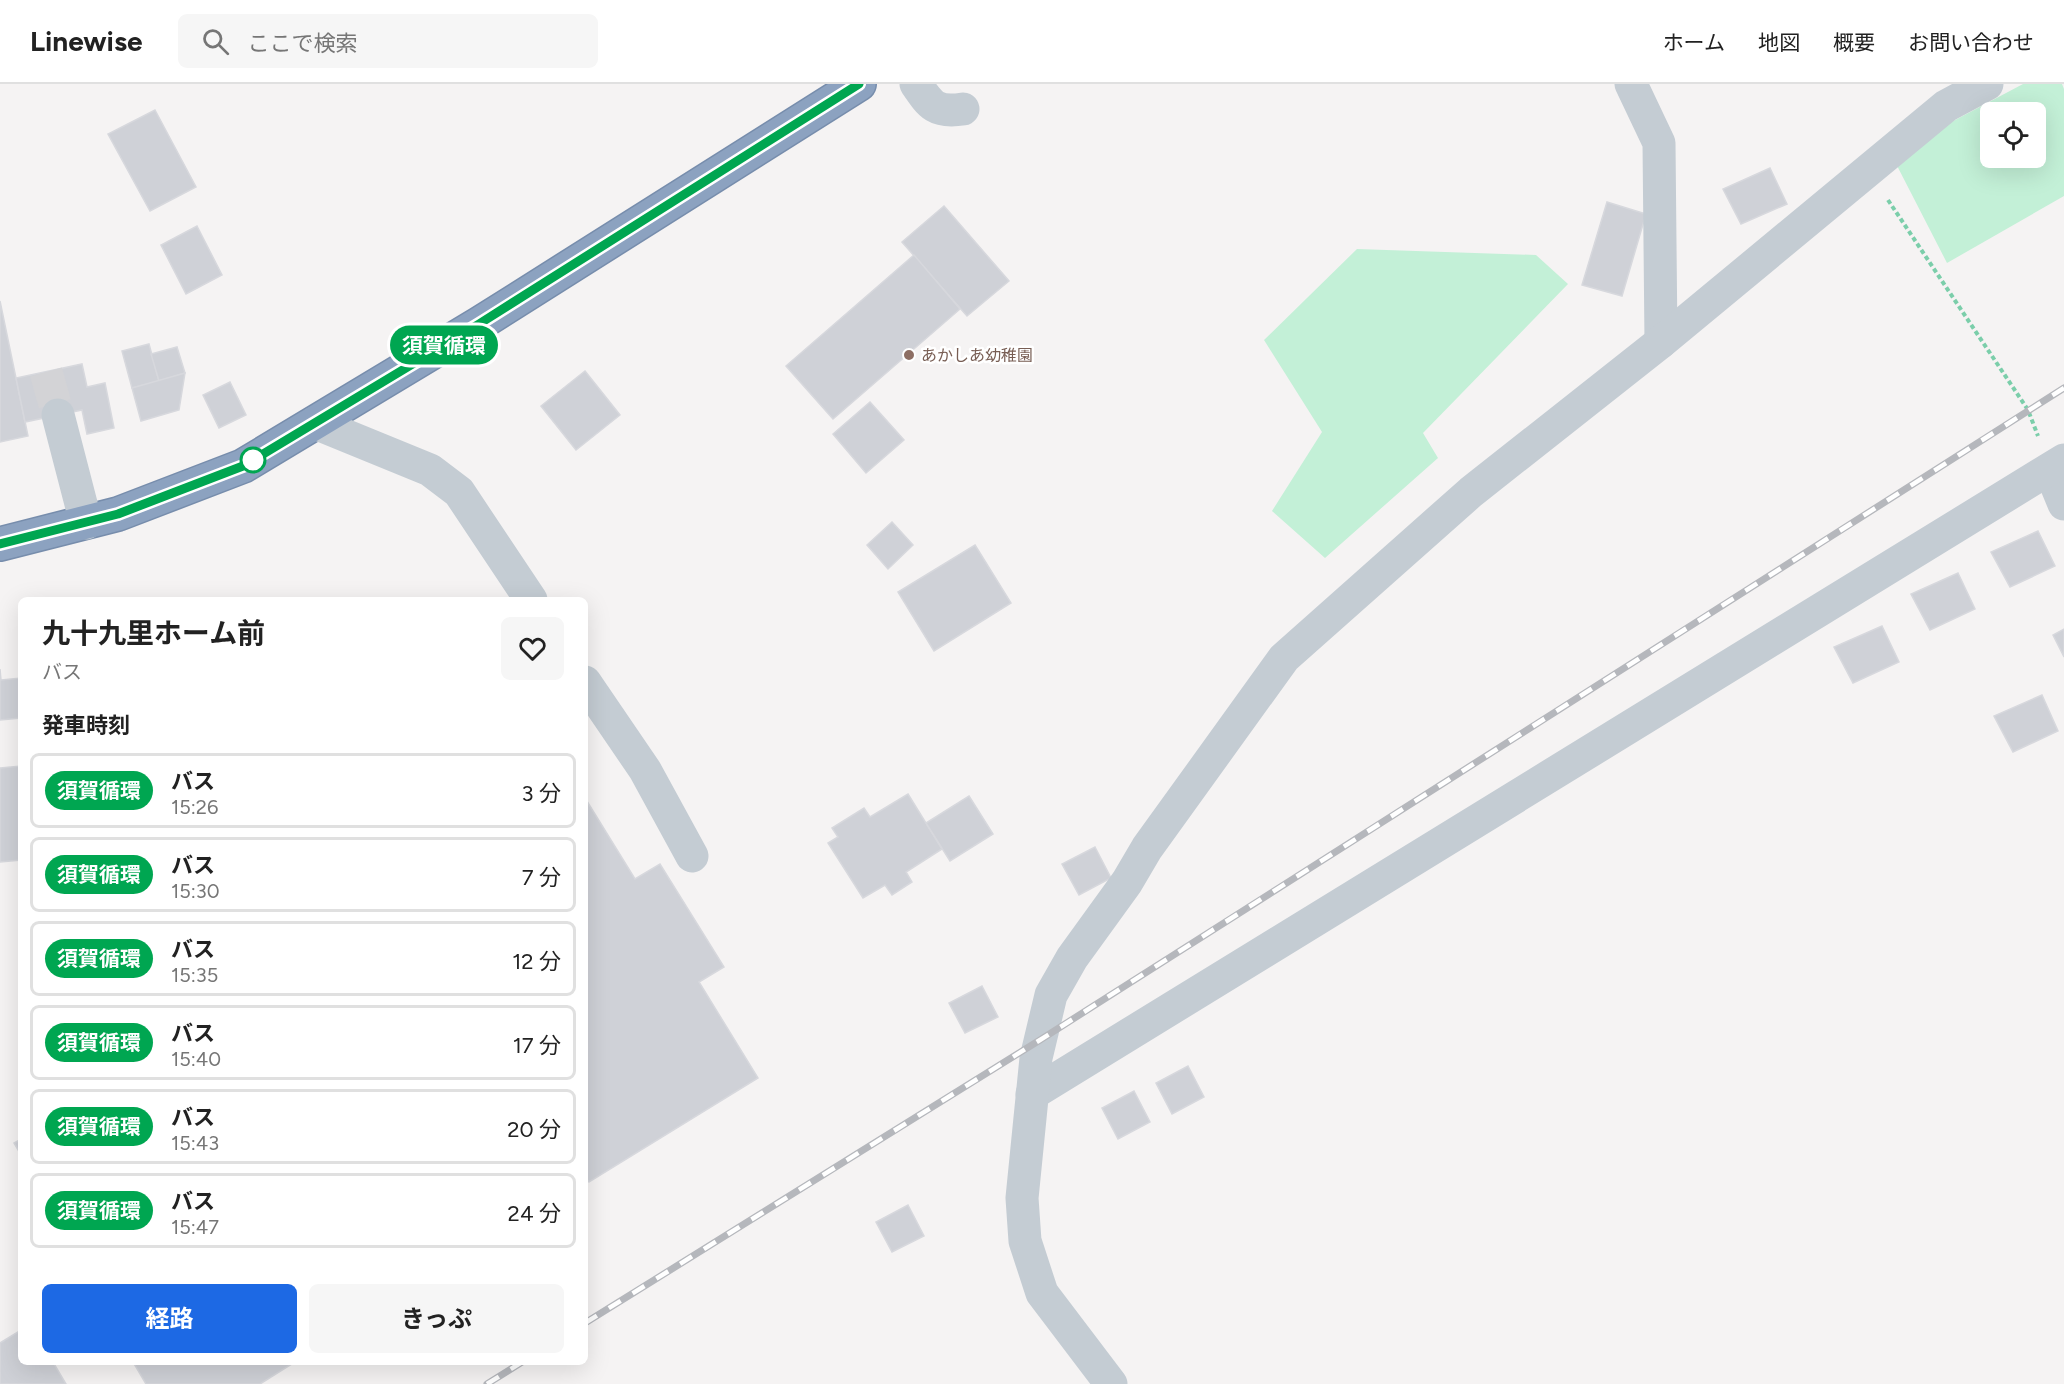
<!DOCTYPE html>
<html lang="ja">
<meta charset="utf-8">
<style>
:root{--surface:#fff;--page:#f6f6f6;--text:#222;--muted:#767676;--line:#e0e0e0;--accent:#1d69e4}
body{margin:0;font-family:Figtree,"Noto Sans JP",sans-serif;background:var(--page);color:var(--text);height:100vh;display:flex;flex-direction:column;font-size:22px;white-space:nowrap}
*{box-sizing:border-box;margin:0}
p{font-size:20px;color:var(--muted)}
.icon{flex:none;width:33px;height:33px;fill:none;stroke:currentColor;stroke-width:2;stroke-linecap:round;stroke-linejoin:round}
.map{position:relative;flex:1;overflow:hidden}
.panel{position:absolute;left:18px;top:513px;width:570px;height:768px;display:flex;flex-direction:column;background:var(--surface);border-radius:9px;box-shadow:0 6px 24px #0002}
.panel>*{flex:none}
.badge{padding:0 12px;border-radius:20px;font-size:21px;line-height:39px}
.controls{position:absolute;left:1980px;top:18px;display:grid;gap:12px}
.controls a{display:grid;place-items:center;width:66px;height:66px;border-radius:9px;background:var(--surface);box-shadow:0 6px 24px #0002;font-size:30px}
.map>.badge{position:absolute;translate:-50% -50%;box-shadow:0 0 0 3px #fff}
h2{padding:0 24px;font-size:22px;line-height:54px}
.round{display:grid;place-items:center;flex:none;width:63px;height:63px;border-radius:9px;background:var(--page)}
.head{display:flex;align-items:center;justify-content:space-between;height:102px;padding:0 24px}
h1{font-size:28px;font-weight:700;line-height:45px}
.action{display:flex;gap:12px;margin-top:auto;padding:12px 24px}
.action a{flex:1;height:69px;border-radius:9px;background:var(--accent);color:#fff;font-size:24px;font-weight:700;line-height:69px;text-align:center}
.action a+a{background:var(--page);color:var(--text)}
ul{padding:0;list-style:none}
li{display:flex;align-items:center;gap:18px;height:75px;margin:0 12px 9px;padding:0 12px;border:3px solid var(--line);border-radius:9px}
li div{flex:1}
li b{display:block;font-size:22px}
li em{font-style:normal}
li .badge{min-width:66px;font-weight:700;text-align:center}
header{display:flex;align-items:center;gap:36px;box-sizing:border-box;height:84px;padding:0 30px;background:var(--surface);border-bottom:2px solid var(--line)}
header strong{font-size:28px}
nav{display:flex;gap:33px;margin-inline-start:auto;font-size:21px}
.search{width:420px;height:54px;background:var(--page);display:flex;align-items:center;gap:15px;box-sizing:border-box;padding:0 21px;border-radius:9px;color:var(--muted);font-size:22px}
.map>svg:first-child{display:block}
</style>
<header>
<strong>Linewise</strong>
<div class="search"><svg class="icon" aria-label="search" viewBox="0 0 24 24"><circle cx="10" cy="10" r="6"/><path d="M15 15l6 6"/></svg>ここで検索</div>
<nav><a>ホーム</a><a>地図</a><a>概要</a><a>お問い合わせ</a></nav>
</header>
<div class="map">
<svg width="2064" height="1300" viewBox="0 0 2064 1300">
<rect width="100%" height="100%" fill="#f5f3f3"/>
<g fill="#c3f0d7" fill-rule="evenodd">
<path d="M2023 0H2062L2064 5V112L1947 179 1891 70ZM1990 28H2036V74H1990Z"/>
<path d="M1357 165 1536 171 1568 200 1423 349 1438 374 1325 474 1272 427 1322 348 1264 256Z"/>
</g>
<g fill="#cfd1d7" stroke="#d7d8dd" stroke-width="1.5">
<path d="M155 26 196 103 150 127 108 50Z"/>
<path d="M1770 84 1787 120 1741 140 1723 105Z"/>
<path d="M1607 118 1646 130 1622 212 1582 201Z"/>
<path d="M944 122 1009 197 967 232 902 158Z"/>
<path d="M197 142 222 191 186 210 161 161Z"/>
<path d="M914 171 960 225 833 335 786 282Z"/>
<path d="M0 217 28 352 0 358Z"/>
<path d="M149 260 159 297 132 304 122 267Z"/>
<path d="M177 263 185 289 159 297 151 270Z"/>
<path d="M82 280 87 303 105 299 114 344 87 350 82 326 25 338 16 294Z"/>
<path d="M585 287 620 331 576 366 541 322Z"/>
<path d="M185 289 179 326 141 337 132 304Z"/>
<path d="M230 298 246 331 219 344 203 311Z"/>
<path d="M870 318 904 356 866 389 833 350Z"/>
<path d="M892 438 913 461 888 485 867 461Z"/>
<path d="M2038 447 2055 482 2010 503 1991 468Z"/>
<path d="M975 461 1011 519 934 567 898 508Z"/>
<path d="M1958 489 1975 525 1930 546 1911 510Z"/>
<path d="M1882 542 1899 578 1853 599 1834 563Z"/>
<path d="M2064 545V573L2053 551Z"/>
<path d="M0 585 1 596 21 594V634L0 636Z"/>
<path d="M2042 611 2058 647 2013 668 1994 632Z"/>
<path d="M21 682V776L0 778V684Z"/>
<path d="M908 710 942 765 906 788 912 798 892 811 885 801 863 814 828 759 838 753 832 744 864 724 870 733Z"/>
<path d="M969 712 993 750 950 777 926 739Z"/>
<path d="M585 714 635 795 660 780 724 883 699 898 758 994 589 1098 585 1092Z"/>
<path d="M1095 763 1111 794 1079 811 1062 780Z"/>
<path d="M982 902 998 933 965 949 949 919Z"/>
<path d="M1188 982 1204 1013 1172 1030 1156 999Z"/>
<path d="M1134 1007 1150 1038 1118 1055 1102 1024Z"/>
<path d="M21 1055V1071L14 1059Z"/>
<path d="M908 1121 924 1152 892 1168 876 1138Z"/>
<path d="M21 1246V1278H53L66 1300H0V1259Z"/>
<path d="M133 1278H295L260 1300H146Z"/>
</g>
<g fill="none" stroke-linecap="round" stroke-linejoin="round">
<path stroke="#d3d3d6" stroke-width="33" stroke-dasharray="33 16" stroke-linecap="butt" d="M46 288 58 331"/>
<g stroke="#778dac" stroke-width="36">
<path id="highway" d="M0 460 118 430 243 382 479 240 859 0"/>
</g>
<path stroke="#7bceaa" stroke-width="4" stroke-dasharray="4.5 3" stroke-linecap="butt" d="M1888 116 2028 326 2038 352"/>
<g stroke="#c4ccd3" stroke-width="33">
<path d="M916 0C931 22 936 29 963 25"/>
<path d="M1631 0 1659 59 1661 258"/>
<path d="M58 331 86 439"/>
<path d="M315 339 430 386 459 408 531 516"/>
<path d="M2050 386 2064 420"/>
<path d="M585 598 645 686 692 772"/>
<path d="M1032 1010 2064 376"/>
<path d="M1111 1300 1042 1209 1025 1157 1022 1114 1036 974 1051 911 1072 874 1127 798 1147 764 1284 574 1471 408 1661 258 1946 22 1987 0"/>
</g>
<use href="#highway" stroke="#8ca2c0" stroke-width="33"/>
<g stroke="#b5b7bc" stroke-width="7">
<g id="rail">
<path d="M585 1239 1040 956 2064 304"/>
<path d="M487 1300 522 1278"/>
</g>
</g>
<use href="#rail" stroke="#fff" stroke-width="4.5" stroke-dasharray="14" stroke-linecap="butt"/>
</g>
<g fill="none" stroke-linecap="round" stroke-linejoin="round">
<g stroke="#fff" stroke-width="14">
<path id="line" d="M0 460 118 430 243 382 479 240 859 0"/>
</g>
<use href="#line" stroke="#00a651" stroke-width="9"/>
</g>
<circle fill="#8d6e63" stroke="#fff" stroke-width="2" cx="909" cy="271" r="6"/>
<circle fill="#fff" stroke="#00a651" stroke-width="3" cx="253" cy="376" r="12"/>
<g text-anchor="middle" stroke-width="5" stroke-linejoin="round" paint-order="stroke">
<g font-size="16" fill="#785e54" stroke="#fff" text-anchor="start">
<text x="921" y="277">あかしあ幼稚園</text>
</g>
</g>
</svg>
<div class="controls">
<a><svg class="icon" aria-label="locate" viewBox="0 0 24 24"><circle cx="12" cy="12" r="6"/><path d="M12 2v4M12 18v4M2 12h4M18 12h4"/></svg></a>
</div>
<b class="badge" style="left:444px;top:261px;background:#00a651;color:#fff">須賀循環</b>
<section class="panel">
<div class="head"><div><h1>九十九里ホーム前</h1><p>バス</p></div><a class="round"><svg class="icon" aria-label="heart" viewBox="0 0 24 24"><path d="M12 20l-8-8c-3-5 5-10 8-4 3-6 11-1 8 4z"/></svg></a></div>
<h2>発車時刻</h2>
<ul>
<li><span class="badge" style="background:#00a651;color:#fff">須賀循環</span><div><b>バス</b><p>15:26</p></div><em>3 分</em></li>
<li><span class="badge" style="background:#00a651;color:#fff">須賀循環</span><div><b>バス</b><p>15:30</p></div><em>7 分</em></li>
<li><span class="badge" style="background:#00a651;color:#fff">須賀循環</span><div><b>バス</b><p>15:35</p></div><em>12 分</em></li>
<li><span class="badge" style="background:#00a651;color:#fff">須賀循環</span><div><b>バス</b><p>15:40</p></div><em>17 分</em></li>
<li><span class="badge" style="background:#00a651;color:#fff">須賀循環</span><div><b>バス</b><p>15:43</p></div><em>20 分</em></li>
<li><span class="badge" style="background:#00a651;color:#fff">須賀循環</span><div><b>バス</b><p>15:47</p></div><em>24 分</em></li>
</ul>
<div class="action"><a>経路</a><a>きっぷ</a></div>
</section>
</div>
